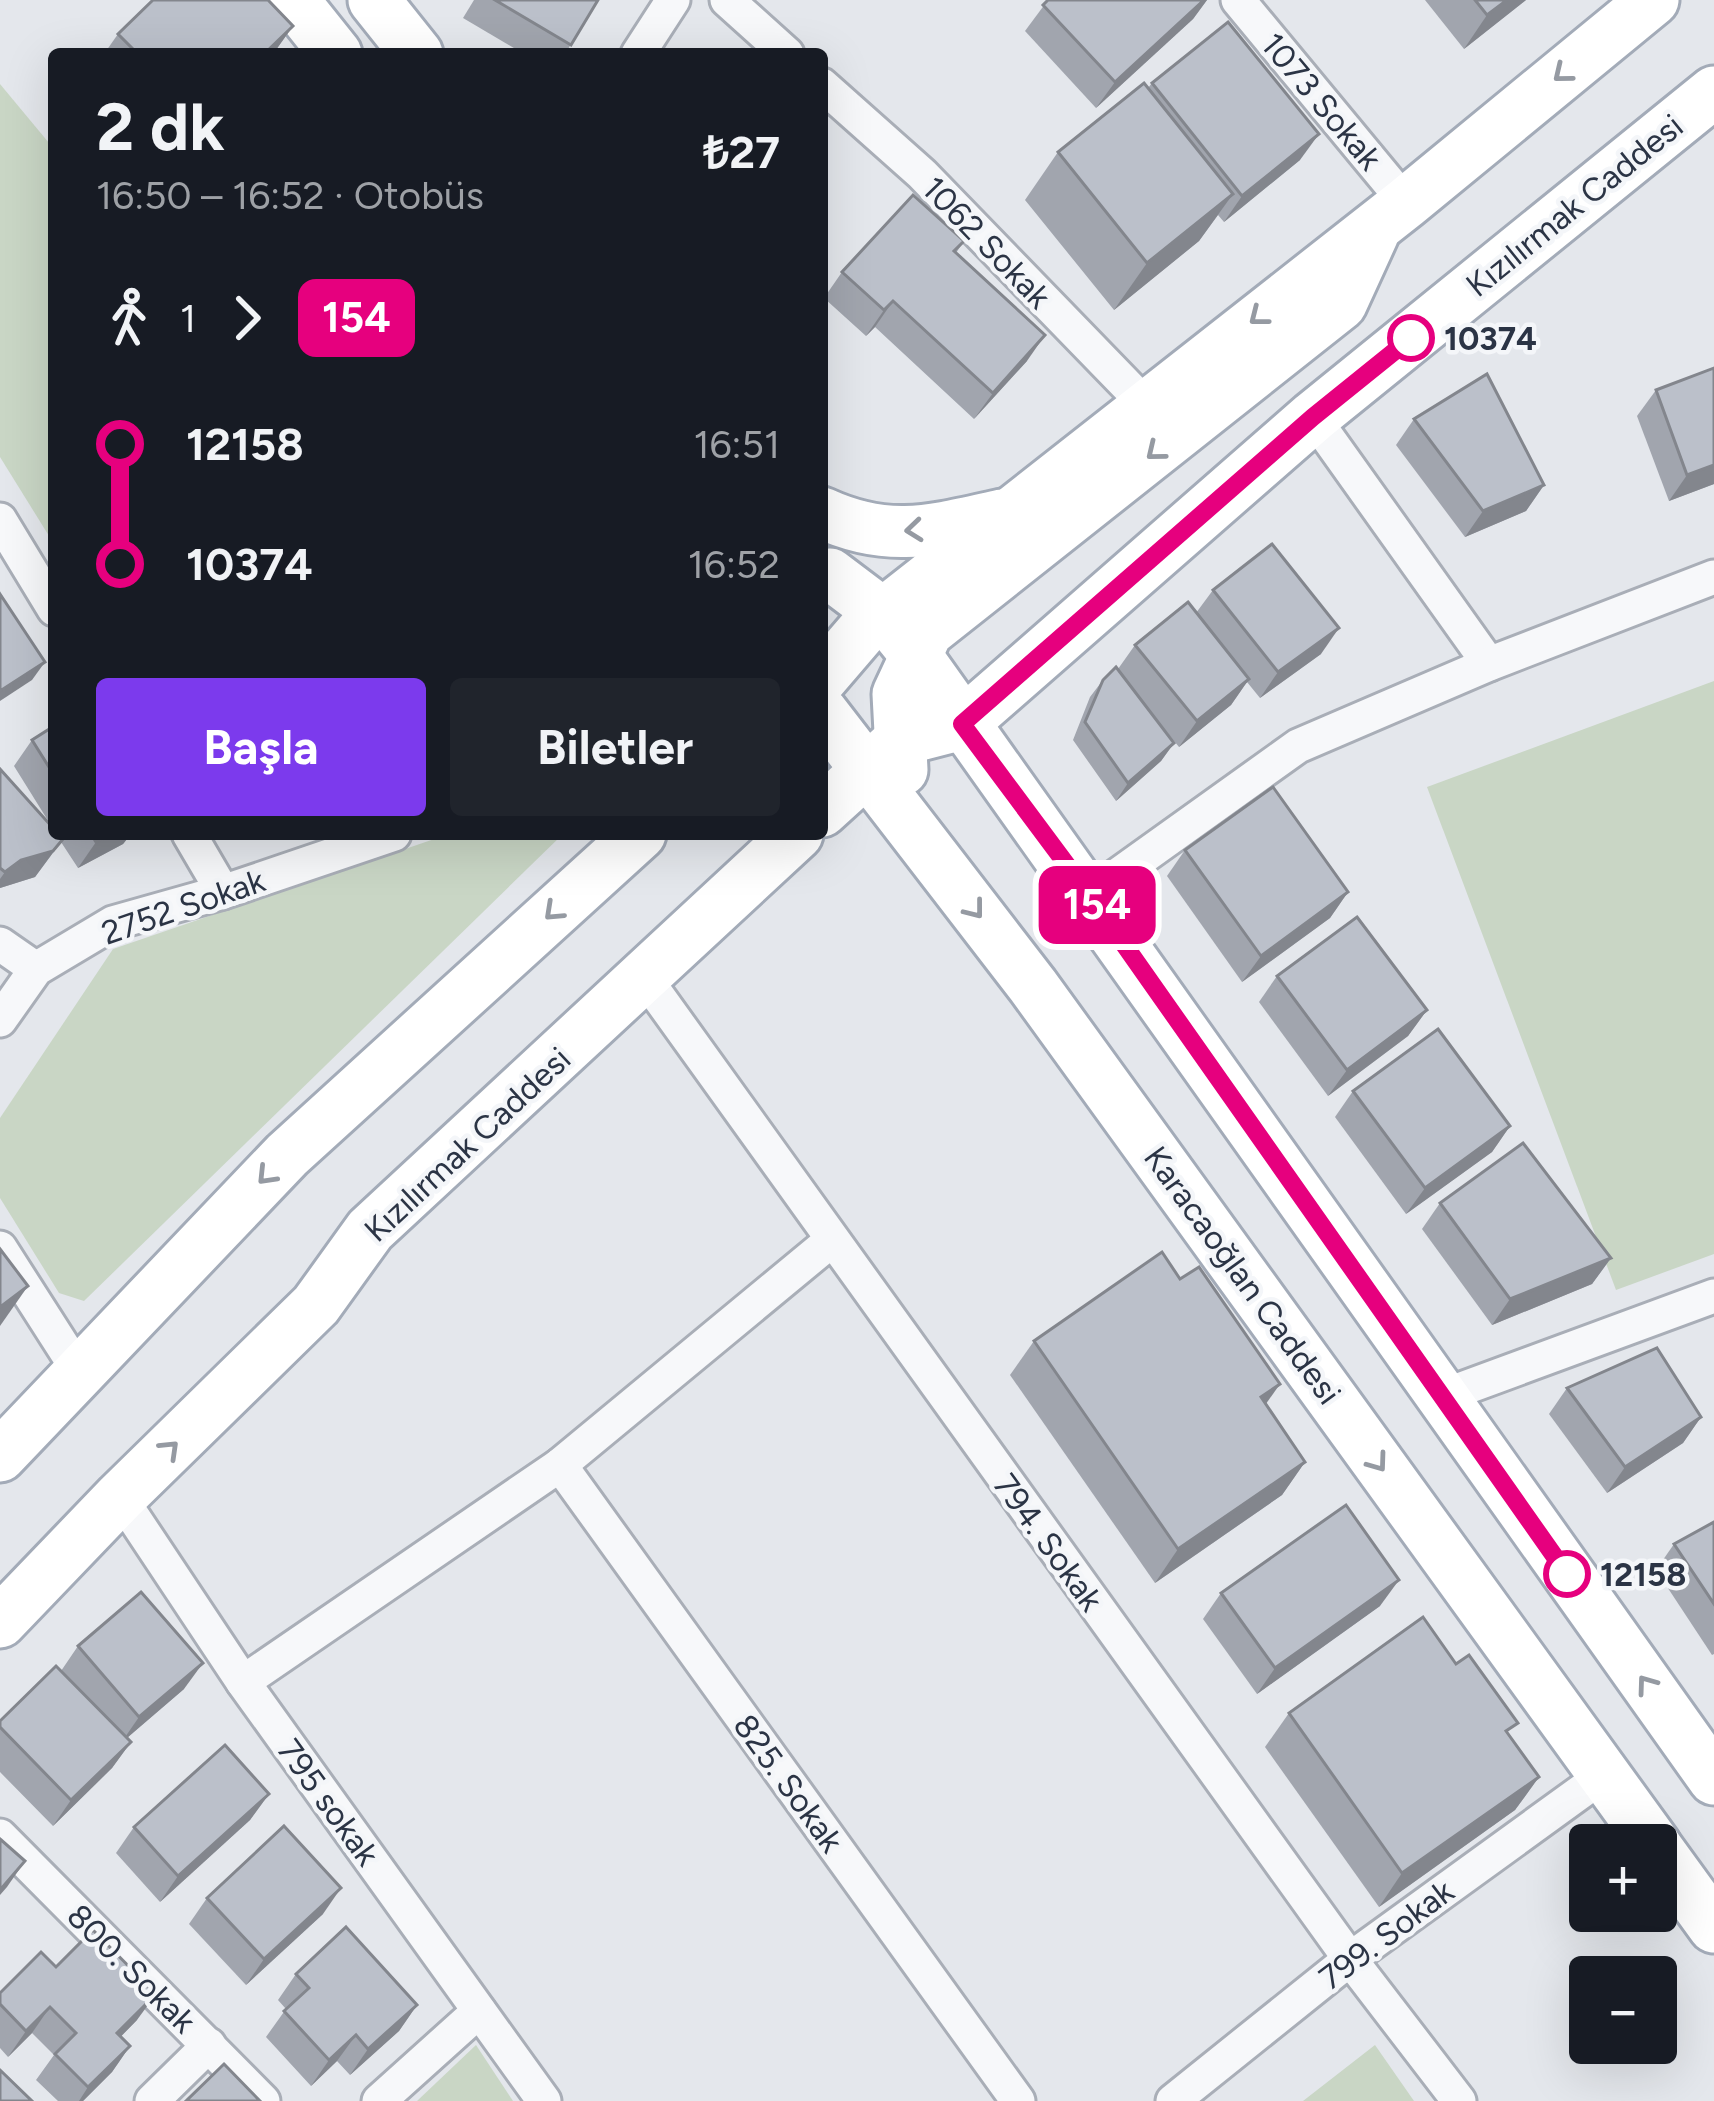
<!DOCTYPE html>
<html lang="tr">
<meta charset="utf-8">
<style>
:root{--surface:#171b24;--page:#20242c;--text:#f1f3f6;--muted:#9ea1a6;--accent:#7c3aed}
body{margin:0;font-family:Figtree,sans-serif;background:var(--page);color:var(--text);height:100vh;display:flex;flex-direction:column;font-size:45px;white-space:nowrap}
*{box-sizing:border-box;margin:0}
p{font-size:39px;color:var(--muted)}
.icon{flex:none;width:66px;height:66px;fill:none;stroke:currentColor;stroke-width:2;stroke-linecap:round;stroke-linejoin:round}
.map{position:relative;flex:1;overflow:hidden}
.sheet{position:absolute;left:48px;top:48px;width:780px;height:792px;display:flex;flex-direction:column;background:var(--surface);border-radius:12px;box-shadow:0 12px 48px #0002}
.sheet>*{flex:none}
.badge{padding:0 24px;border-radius:18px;font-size:42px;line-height:78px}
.fabs{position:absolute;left:1569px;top:1824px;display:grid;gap:24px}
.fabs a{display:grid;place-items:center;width:108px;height:108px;border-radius:12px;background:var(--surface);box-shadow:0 12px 48px #0002;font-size:60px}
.map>.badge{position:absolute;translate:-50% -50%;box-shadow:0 0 0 6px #fff}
.legs{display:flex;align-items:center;gap:18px;height:132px;padding:0 48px;font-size:39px}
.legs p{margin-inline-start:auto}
.headline{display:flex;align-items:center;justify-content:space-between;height:204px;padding:0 48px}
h1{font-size:66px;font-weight:700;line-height:90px}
.cta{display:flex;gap:24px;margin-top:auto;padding:24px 48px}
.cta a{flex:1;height:138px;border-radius:12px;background:var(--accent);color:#fff;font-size:48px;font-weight:700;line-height:138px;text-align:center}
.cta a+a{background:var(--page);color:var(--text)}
ul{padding:0 48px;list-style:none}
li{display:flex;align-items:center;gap:42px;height:120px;font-size:45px}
li i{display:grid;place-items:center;width:18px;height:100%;margin:0 15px;background:currentColor}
li i::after{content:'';width:30px;height:30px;margin:-15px;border:9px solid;border-radius:50%;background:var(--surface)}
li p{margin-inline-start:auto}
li:first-child i{background:linear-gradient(#0000 50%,currentColor 0)}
li:last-child i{background:linear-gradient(currentColor 50%,#0000 0)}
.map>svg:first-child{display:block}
</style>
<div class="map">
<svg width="1714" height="2101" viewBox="0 0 1714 2101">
<rect width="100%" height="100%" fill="#e4e7ec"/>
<g fill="#c9d6c5">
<path d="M0 84 54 149V544L0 457Z"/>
<path d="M1714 681V1254L1616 1290 1427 787Z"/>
<path d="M563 834 84 1301 59 1293 0 1198V1118L113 949 446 835Z"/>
<path d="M476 2045 513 2101H417Z"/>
<path d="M1375 2045 1414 2101H1303Z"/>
</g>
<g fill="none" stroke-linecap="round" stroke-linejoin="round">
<g stroke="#a9aeb7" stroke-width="39">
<g id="minor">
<path d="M727 0 787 54"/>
<path d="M1238 0 1406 203"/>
<path d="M638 54 673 0"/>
<path d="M822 85 922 174 1146 405"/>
<path d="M1313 417 1489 664"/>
<path d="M0 520 54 609"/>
<path d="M189 834 223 892"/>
<path d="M1090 895 1298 746 1489 664 1714 577"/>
<path d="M0 944 36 969"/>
<path d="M645 978 1350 1959 1459 2101"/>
<path d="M0 1020 36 969 113 923 223 892 394 834"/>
<path d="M0 1248 78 1370"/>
<path d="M1440 1397 1714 1296"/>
<path d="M560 1465 1018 2101"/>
<path d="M120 1497 243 1682 544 2101"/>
<path d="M243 1682 560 1465 832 1240"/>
<path d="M0 1836 263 2101"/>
<path d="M152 2101 209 2045"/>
<path d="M379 2101 479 2011"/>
<path d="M1173 2101 1350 1959 1604 1775"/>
</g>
</g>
<g stroke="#a3abb8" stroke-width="57">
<g id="primary">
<path d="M293 0 336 54"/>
<path d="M374 0 417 54"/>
<path d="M822 513C889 544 934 530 1002 515"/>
<path d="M830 574 883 614 912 650 1714 1779"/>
<path d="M822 678 864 629 1406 203 1653 0"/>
<path d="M822 712 1033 986 1655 1845"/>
<path d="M902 770 898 694 927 632 1341 304 1373 234"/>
<path d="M822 811 900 740 962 724 1313 417 1714 92"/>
<path d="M0 1456 287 1155 640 834"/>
<path d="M0 1622 120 1497 316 1305 370 1230 797 834"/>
<path d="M1656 1847 1714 1927"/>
</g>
</g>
<use href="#minor" stroke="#f7f8fa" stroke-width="33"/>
<use href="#primary" stroke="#fff" stroke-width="51"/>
</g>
<g fill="#a1a5ae">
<path d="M474 0H598L565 54H524L463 18Z"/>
<path d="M1048 0H1207L1193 19 1096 108 1025 31Z"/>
<path d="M1425 0H1526L1464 49Z"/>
<path d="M293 26 273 54H104L118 34Z"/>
<path d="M1152 83 1300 160 1224 222 1218 215 1199 241 1114 310 1025 200 1058 152 1148 88Z"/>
<path d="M964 241 956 253 1027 361 974 419 875 327 866 336 824 298 842 272Z"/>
<path d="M1656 390 1714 484 1669 501 1637 416Z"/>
<path d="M1414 419 1544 485 1526 511 1465 537 1396 445Z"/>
<path d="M1213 590 1321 654 1260 698 1247 682 1231 705 1179 747 1147 708 1174 743 1161 761 1116 801 1073 740 1090 697 1103 680 1118 669 1135 645 1196 613Z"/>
<path d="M54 726V834H131L123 844 78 868 61 842 35 877 0 888V769L52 827 14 766 32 740Z"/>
<path d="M1185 850 1348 892 1330 918 1242 982 1167 876Z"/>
<path d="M1277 976 1427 1010 1408 1036 1328 1096 1259 1002Z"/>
<path d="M1353 1091 1510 1126 1492 1152 1406 1214 1335 1117Z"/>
<path d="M1440 1203 1611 1258 1592 1284 1492 1325 1422 1229Z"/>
<path d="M1034 1341 1266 1404 1305 1462 1282 1495 1155 1583 1010 1375Z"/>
<path d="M1567 1388 1701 1417 1683 1443 1607 1493 1549 1414Z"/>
<path d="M1714 1522V1654L1712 1655 1656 1570 1674 1544Z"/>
<path d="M1221 1593 1380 1606 1257 1694 1203 1619Z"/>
<path d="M78 1646 184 1689 127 1738 131 1742 112 1768 53 1826 0 1772V1721L61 1671Z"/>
<path d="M1456 1664 1539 1777 1515 1810 1379 1907 1265 1747 1289 1713Z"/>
<path d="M269 1794 250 1820 160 1902 116 1853 134 1827Z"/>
<path d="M207 1898 323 1914 246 1985 189 1924Z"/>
<path d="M56 1967 137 2020 121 2036 130 2046 112 2072 83 2101H58L36 2080 54 2055 32 2033 8 2057 0 2048V1993Z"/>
<path d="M296 1974 417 2005 399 2031 350 2075 337 2061 311 2086 266 2037 286 2009 278 2000Z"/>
</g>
<g fill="#83868d">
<path d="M1204 0H1207L1193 19 1096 108 1115 82Z"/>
<path d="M1507 0H1526L1464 49 1487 15Z"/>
<path d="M293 26 273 54H264Z"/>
<path d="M1319 134 1300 160 1224 222 1242 196Z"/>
<path d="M1233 194 1199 241 1114 310 1147 263Z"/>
<path d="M893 301 875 327 866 336 884 310Z"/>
<path d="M1045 335 1027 361 974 419 993 393Z"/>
<path d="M1714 465V484L1669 501 1687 475Z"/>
<path d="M1544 485 1526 511 1465 537 1483 511Z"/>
<path d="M1339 628 1321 654 1260 698 1278 672Z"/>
<path d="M45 662 32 680 0 701V691Z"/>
<path d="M1249 679 1231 705 1179 747 1197 721Z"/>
<path d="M1174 743 1161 761 1116 801 1128 783Z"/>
<path d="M112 834H131L123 844 78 868 96 842Z"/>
<path d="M63 839 35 877 0 888V879L5 872 21 860Z"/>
<path d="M1348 892 1330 918 1242 982 1261 956Z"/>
<path d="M1427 1010 1408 1036 1328 1096 1347 1070Z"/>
<path d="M1510 1126 1492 1152 1406 1214 1425 1188Z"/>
<path d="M1611 1258 1592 1284 1492 1325 1510 1299Z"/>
<path d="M28 1286 0 1326V1307Z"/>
<path d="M1280 1384 1256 1418 1261 1397Z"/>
<path d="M1701 1417 1683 1443 1607 1493 1625 1467Z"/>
<path d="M1305 1462 1282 1495 1155 1583 1178 1549Z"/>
<path d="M1399 1580 1380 1606 1257 1694 1275 1668Z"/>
<path d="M203 1663 184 1689 121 1743 139 1717Z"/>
<path d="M131 1742 112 1768 53 1826 71 1800Z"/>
<path d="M1539 1777 1515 1810 1379 1907 1402 1873Z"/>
<path d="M269 1794 250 1820 160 1902 178 1876Z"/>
<path d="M25 1861 7 1887 0 1895V1890Z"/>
<path d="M341 1888 323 1914 246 1985 264 1959Z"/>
<path d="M156 1994 137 2020 99 2059 117 2033Z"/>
<path d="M417 2005 399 2031 350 2075 368 2049Z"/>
<path d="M50 2007 32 2033 8 2057 26 2031Z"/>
<path d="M356 2035 337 2061 311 2086 329 2060Z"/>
<path d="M130 2046 112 2072 83 2101H79L88 2087Z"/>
</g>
<g fill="#bbc0ca" stroke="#83868d" stroke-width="3">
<path d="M153 0H268L293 26 264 54H138L118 34Z"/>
<path d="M495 0H598L571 45Z"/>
<path d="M1048 0H1204L1115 82 1043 5Z"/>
<path d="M1475 0H1507L1487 15Z"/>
<path d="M1228 22 1319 134 1242 196 1152 83Z"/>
<path d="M1144 83 1233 194 1147 263 1058 152Z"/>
<path d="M913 195 964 241 954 251 1045 335 993 393 893 301 884 310 842 272Z"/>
<path d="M1714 368V465L1687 475 1656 390Z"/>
<path d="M1487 374 1544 485 1483 511 1414 419Z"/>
<path d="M1272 544 1339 628 1278 672 1213 590Z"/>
<path d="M0 594 45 662 0 691Z"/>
<path d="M1188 602 1249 679 1197 721 1135 645Z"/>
<path d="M1116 667 1174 743 1128 783 1085 722 1103 680Z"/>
<path d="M54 726V775L32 740Z"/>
<path d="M0 769 54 829V834H58L63 839 53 851 21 860 5 872 0 868Z"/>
<path d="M1273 787 1348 892 1261 956 1185 850Z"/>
<path d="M91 834H112L96 842Z"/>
<path d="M1357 917 1427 1010 1347 1070 1277 976Z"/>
<path d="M1438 1029 1510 1126 1425 1188 1353 1091Z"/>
<path d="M1523 1143 1611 1258 1510 1299 1440 1203Z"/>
<path d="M0 1249 28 1286 0 1307Z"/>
<path d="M1162 1252 1180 1279 1199 1267 1280 1384 1261 1397 1305 1462 1178 1549 1034 1341Z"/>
<path d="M1657 1348 1701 1417 1625 1467 1567 1388Z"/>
<path d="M1346 1505 1399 1580 1275 1668 1221 1593Z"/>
<path d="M1714 1522V1604L1674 1544Z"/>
<path d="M141 1592 203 1663 139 1717 78 1646Z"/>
<path d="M1423 1617 1456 1664 1469 1655 1518 1723 1506 1731 1539 1777 1402 1873 1289 1713Z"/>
<path d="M56 1666 131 1742 71 1800 0 1727V1721Z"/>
<path d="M225 1745 269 1794 178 1876 134 1827Z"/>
<path d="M284 1826 341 1888 264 1959 207 1898Z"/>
<path d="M0 1839 25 1861 0 1890Z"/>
<path d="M346 1927 417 2005 368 2049 356 2035 329 2060 284 2011 309 1988 296 1974Z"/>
<path d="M93 1930 156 1994 117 2033 130 2046 88 2087 55 2054 76 2033 50 2007 26 2031 0 2004V1993L41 1952 56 1967Z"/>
<path d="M224 2064 260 2101H186Z"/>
<path d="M0 2070 32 2101H0Z"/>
</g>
<defs><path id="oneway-chevron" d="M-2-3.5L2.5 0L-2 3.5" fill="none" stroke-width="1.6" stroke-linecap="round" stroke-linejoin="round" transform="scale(3)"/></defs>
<g stroke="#959aa2">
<use href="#oneway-chevron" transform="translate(1562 74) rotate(141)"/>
<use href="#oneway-chevron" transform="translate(1258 317) rotate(142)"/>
<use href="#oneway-chevron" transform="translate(1155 452) rotate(141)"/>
<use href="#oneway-chevron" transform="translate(914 530) rotate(174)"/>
<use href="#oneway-chevron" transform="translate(975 910) rotate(52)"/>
<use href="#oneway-chevron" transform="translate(553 912) rotate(137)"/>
<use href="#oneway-chevron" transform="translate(266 1176) rotate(134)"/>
<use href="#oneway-chevron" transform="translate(170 1449) rotate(-44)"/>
<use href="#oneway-chevron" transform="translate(1378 1463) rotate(54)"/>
<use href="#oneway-chevron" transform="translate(1646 1684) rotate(-126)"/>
</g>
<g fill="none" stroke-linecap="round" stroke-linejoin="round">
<g stroke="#fff" stroke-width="27">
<path id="line-1" d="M1411 338 1313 417 962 724 1090 896 1567 1574"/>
</g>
<use href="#line-1" stroke="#e6007e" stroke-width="18"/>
</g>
<g fill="#fff" stroke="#e6007e" stroke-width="6">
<circle cx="1411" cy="338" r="21"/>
<circle cx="1567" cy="1574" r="21"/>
</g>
<g text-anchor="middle" stroke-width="9" stroke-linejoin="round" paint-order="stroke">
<g font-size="33" fill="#2b3445" stroke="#f4f6f9">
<text transform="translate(1322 101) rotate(50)" y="12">1073 Sokak</text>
<text transform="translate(1574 205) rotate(-39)" y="12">Kızılırmak Caddesi</text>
<text transform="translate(987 242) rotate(46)" y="12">1062 Sokak</text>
<text transform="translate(183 906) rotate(-19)" y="12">2752 Sokak</text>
<text transform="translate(467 1144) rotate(-43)" y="12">Kızılırmak Caddesi</text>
<text transform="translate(1243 1275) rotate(54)" y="12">Karacaoğlan Caddesi</text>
<text transform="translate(1049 1542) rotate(54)" y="12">794. Sokak</text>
<text transform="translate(789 1783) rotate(54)" y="12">825. Sokak</text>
<text transform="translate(329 1802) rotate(54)" y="12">795 sokak</text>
<text transform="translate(1386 1934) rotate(-37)" y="12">799. Sokak</text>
<text transform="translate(132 1968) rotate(45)" y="12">800. Sokak</text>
</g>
<g font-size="33" font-weight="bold" fill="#2b3445" stroke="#f4f6f9" text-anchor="start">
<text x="1444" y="350">10374</text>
<text x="1600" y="1586">12158</text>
</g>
</g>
</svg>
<div class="fabs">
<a>+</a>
<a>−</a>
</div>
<b class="badge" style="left:1097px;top:905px;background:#e6007e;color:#fff">154</b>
<section class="sheet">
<div class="headline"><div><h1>2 dk</h1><p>16:50 – 16:52 · Otobüs</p></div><b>₺27</b></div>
<div class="legs"><svg class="icon" aria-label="walk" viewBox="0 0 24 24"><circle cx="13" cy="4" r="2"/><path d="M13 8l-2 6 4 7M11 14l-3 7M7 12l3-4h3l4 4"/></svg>1<svg class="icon" aria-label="forward" viewBox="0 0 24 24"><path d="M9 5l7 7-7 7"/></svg><b class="badge" style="background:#e6007e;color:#fff">154</b></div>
<ul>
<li><i style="color:#e6007e"></i><b>12158</b><p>16:51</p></li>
<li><i style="color:#e6007e"></i><b>10374</b><p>16:52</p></li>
</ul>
<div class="cta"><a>Başla</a><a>Biletler</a></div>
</section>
</div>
